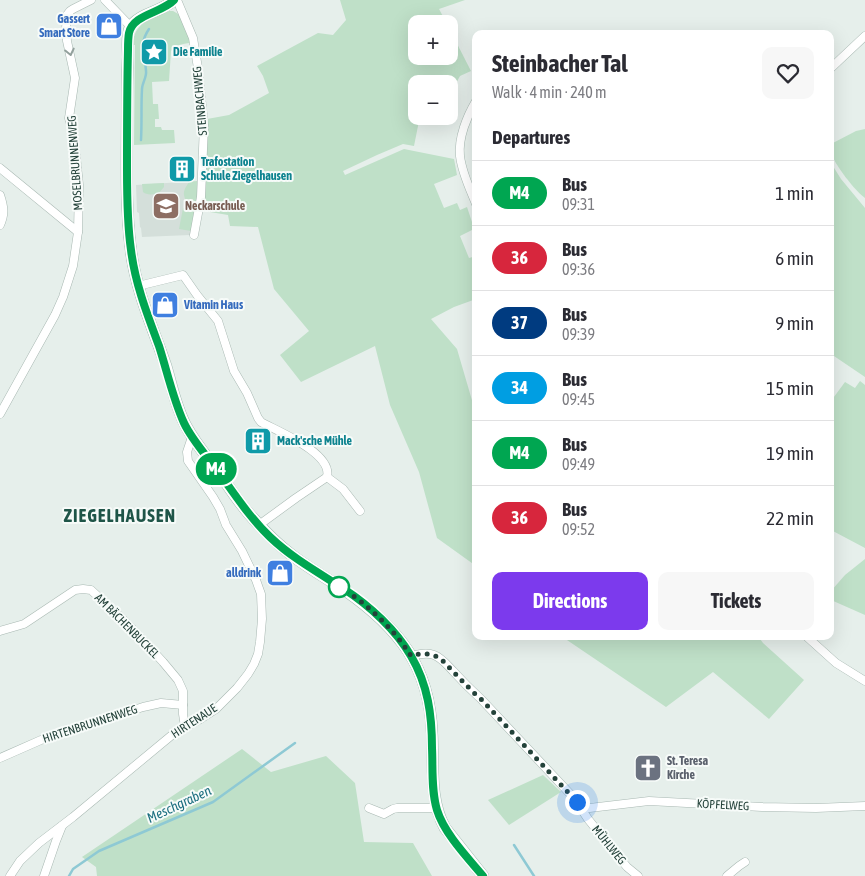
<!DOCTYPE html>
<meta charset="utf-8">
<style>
:root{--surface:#fff;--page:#f7f7f7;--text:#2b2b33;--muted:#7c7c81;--line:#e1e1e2;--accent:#7c3aed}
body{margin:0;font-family:"Asap Condensed",sans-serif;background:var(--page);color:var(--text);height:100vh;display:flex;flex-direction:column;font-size:19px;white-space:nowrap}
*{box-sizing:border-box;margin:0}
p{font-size:16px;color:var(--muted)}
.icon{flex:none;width:28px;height:28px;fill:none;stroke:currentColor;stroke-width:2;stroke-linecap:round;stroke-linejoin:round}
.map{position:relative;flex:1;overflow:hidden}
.drawer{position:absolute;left:472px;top:30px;width:362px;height:610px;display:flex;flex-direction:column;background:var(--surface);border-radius:10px;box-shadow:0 5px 20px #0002}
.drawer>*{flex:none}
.badge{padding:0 10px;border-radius:16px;font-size:18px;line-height:32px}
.controls{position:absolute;left:408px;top:15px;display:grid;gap:10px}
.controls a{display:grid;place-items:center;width:50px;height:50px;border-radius:10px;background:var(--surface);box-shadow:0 5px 20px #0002;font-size:25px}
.you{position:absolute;width:25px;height:25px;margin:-12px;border:4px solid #fff;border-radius:50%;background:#1a73e8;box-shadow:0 0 0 8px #1a73e833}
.map>.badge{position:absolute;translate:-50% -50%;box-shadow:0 0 0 2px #fff}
h2{padding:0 20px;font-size:19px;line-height:45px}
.round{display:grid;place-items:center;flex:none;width:52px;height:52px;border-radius:10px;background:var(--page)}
.summary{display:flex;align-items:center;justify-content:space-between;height:85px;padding:0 20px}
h1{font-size:24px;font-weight:700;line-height:38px}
.cta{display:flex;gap:10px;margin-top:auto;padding:10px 20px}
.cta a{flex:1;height:58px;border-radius:10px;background:var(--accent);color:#fff;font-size:20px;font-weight:700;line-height:58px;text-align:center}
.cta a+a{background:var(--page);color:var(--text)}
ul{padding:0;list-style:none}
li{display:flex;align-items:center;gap:15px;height:65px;padding:0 20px;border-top:1px solid var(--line)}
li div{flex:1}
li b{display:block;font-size:19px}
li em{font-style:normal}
li .badge{min-width:55px;font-weight:700;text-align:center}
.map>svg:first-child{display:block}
</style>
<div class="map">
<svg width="865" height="876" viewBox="0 0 865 876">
<rect width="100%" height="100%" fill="#e6efeb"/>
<path fill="#d4dfda" d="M197 181V201L190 235 142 237 141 228 140 227 139 213 137 212 136 185Z"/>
<g fill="#bfe0c8">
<path d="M340 0H465L439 9 447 24H416V56H449V28L471 71 460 76 449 96 456 101 449 115V84H416V116H420L414 146 403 144 377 155 343 171 345 175 404 149 454 159 457 175 434 184 444 208 457 203 460 210 467 207 472 222V230L460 236 469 258 476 256V268L473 270 476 280V299L454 307 431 319 457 349 476 414V566L437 538 419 472 390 405 375 346 301 382 280 355 309 331 274 289 258 227 230 226 228 215 204 211 207 119 229 115 269 93 263 76 257 66 318 33 333 35 346 20Z"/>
<path d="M169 11H173L180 15 192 43C184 43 176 45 171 51L169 81 152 82 153 104H158L159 119H155V127H161L162 130H174L175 143 134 145 135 45H133C133 23 151 19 169 11Z"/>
<path d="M865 129V198C856 192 833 163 831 152 831 150 831 147 831 144L856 131Z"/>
<path d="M831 163 841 179 865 208V377L831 354Z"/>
<path d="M197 181V201H186C182 192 184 190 189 182Z"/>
<path d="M164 183V187L159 193C154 194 148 196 143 192L142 184Z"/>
<path d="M183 208 195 210 191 231 179 229Z"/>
<path d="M860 381 865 385V548L831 530V401L845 382 855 388Z"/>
<path d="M865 559V615L831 600V591L845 575Z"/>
<path d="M561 636H758L763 643 804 680 769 719 713 672 666 707Z"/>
<path d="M242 749 271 772 326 756 355 783 364 842 413 843 432 876H97L96 867 82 857Z"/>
<path d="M543 775 561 792 509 825 488 800Z"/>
</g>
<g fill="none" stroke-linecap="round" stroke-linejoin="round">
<g stroke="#8ec9d4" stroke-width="2.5">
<path d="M141 140C142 123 141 106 142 89 142 83 147 77 146 71 145 54 138 45 149 29"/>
<path d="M514 845 534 876"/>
<path d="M69 876 73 869 99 851 213 802 295 743"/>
</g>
<g stroke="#a8b8b2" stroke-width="9">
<g id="minor">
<path d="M105 0 131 27"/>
<path d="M177 0 193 38 198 68 204 125 201 197 194 235"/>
<path d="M831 68 865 36"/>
<path d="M476 101C467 116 458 138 460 156 462 173 470 189 476 204"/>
<path d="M0 168 78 232"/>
<path d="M0 195C4 207 5 214 0 225"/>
<path d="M138 286 183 275 197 295 218 321 234 371 247 393 258 418 261 422C277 431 333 453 327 477"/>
<path d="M0 414 55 315 63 297 73 266 78 232 79 185 74 137 69 118 75 78 67 41 66 28 67 15 70 11 73 9 91 0"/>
<path d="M327 477 343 489 360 511"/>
<path d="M259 525 296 498 327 477"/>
<path d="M0 631 24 624 75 590 83 589 91 590 126 622 163 662 178 680 183 691V714L185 727"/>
<path d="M806 636 836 663 865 681"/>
<path d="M411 656C419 654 427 652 434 655 442 658 447 665 453 671 462 681 471 690 481 699L574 798 588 819 604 839 627 867 638 876"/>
<path d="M0 758 41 740 143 707 161 703 183 705"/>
<path d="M369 808 384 814 393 809 397 808H436"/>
<path d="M581 809 649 801 762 807 816 808 865 806"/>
<path d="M10 876 20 861 39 843 73 817 172 735 202 718 216 709 237 688 248 674 254 664 258 654 260 642 262 619 261 594 256 580 242 551 226 525 220 509 213 497 188 461 187 452 192 437"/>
<path d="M44 876 56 841 62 826"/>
<path d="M727 876 739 866 745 862"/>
</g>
</g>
<g stroke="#a4bbb3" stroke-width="12">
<path id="secondary" d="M174 0C162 12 138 13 130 28 126 36 128 48 128 57 127 75 127 93 127 110 127 157 125 204 131 251 136 291 153 328 166 366 172 386 176 408 186 426 195 443 208 458 219 473 230 488 239 503 251 516 264 531 277 544 293 556 310 569 328 579 346 591 369 607 392 627 408 651 424 676 431 704 432 733 434 766 429 799 445 828L483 876"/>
</g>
<use href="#minor" stroke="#fff" stroke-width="8"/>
<use href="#secondary" stroke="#fff" stroke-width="11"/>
</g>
<defs><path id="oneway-chevron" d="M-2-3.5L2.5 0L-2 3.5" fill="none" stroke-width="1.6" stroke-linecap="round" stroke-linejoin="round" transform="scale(1.25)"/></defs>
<use stroke="#92a09c" href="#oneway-chevron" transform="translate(70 52) rotate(77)"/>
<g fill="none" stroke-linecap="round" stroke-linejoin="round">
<g stroke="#fff" stroke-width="11">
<path id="line" d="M174 0C162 13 133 14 129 33 128 38 128 44 128 50 127 89 127 129 127 169 127 196 127 223 131 250 135 283 147 314 159 346 167 371 173 399 184 423 191 438 204 453 214 466 232 490 248 516 270 537 292 558 319 573 344 589 370 606 396 630 411 656 428 685 432 715 432 748 433 768 431 790 437 810 444 833 467 857 483 876"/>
</g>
<use href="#line" stroke="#00a651" stroke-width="8"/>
<path stroke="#24423a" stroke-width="5" stroke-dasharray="0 9" d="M339 587C346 590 352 595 359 600 379 616 397 634 411 656 422 653 432 652 442 660L473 692 481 699 577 802"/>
</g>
<defs>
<g id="shop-square" transform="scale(1.4375)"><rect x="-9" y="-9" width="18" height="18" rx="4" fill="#3f7fe0" stroke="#f7fbf9"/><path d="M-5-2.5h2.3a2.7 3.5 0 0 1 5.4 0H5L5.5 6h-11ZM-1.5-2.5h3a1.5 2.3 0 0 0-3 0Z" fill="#fff"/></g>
<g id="sight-square" transform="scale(1.4375)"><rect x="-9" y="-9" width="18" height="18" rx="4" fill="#0f9aa8" stroke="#f7fbf9"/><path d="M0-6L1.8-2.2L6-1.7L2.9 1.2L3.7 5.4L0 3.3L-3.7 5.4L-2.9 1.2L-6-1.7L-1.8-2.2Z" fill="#fff"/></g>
<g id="building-square" transform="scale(1.4375)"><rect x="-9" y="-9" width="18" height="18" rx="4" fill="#0f9aa8" stroke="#f7fbf9"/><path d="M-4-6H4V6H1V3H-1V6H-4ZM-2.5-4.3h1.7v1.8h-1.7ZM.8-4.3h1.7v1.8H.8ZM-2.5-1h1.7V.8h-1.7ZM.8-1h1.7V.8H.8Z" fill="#fff"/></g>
<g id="school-square" transform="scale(1.4375)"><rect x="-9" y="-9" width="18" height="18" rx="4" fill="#8d6e63" stroke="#f7fbf9"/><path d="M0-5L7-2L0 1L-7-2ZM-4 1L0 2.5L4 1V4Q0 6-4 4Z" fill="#fff"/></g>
<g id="church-square" transform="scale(1.4375)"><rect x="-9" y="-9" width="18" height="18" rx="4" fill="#6b7280" stroke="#f7fbf9"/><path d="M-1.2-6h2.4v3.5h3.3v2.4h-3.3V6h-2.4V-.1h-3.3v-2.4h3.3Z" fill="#fff"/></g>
</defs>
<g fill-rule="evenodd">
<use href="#shop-square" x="109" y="26"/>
<use href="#sight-square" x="154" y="52"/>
<use href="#building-square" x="182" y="169"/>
<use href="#school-square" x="166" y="206"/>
<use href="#shop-square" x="165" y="305"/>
<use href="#building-square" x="258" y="441"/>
<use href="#shop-square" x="280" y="573"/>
<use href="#church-square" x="648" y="768"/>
</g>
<circle fill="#fff" stroke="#00a651" stroke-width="2.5" cx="339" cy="587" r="10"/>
<g text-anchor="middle" stroke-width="4" stroke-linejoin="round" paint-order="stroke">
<g font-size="12" font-weight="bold" fill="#366cbe" stroke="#f7fbf9" text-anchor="end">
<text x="90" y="23">Gassert<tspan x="90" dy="14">Smart Store</tspan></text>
<text x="184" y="309" text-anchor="start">Vitamin Haus</text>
<text x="261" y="577">alldrink</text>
</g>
<g font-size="12" font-weight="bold" fill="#0d838f" stroke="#f7fbf9" text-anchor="start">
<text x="173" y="56">Die Familie</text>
<text x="201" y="166">Trafostation<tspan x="201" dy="14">Schule Ziegelhausen</tspan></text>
<text x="277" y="445">Mack'sche Mühle</text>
</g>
<g font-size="12" fill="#24423a" stroke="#f7fbf9">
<text transform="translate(200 101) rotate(-95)" y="4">STEINBACHWEG</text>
<text transform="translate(75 163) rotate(-94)" y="4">MOSELBRUNNENWEG</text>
<text transform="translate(127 626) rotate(45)" y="4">AM BÄCHENBUCKEL</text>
<text transform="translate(194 721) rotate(-33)" y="4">HIRTENAUE</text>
<text transform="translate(90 724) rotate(-18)" y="4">HIRTENBRUNNENWEG</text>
<text transform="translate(723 805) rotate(3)" y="4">KÖPFELWEG</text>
<text transform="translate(609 845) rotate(51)" y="4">MÜHLWEG</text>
</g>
<g font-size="12" font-weight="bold" fill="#785e54" stroke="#f7fbf9" text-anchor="start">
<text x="185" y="210">Neckarschule</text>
</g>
<g font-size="12" font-weight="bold" fill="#5b616d" stroke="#f7fbf9" text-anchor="start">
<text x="667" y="765">St. Teresa<tspan x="667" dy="14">Kirche</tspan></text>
</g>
<g font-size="14" font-style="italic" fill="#1c6f80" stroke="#f7fbf9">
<text transform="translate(179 804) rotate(-25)" y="5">Meschgraben</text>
</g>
<g font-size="18" font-weight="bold" letter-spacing="1" fill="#1f5548" stroke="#f7fbf9">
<text x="120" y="522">ZIEGELHAUSEN</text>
</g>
</g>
</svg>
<div class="controls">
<a>+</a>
<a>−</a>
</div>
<div class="you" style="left:577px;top:802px"></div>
<b class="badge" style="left:216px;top:469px;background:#00a651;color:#fff">M4</b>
<section class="drawer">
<div class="summary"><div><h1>Steinbacher Tal</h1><p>Walk · 4 min · 240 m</p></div><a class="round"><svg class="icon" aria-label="heart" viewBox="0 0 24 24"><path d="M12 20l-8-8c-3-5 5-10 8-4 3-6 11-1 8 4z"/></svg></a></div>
<h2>Departures</h2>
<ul>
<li><span class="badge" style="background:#00a651;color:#fff">M4</span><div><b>Bus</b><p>09:31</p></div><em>1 min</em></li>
<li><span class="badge" style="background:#d7263d;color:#fff">36</span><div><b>Bus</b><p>09:36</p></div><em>6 min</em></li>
<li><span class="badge" style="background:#003b80;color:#fff">37</span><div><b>Bus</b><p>09:39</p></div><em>9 min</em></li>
<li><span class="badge" style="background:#009ee2;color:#fff">34</span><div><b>Bus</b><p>09:45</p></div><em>15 min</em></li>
<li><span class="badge" style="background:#00a651;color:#fff">M4</span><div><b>Bus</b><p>09:49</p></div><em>19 min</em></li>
<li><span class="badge" style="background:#d7263d;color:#fff">36</span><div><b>Bus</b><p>09:52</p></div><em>22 min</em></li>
</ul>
<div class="cta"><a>Directions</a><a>Tickets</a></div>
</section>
</div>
